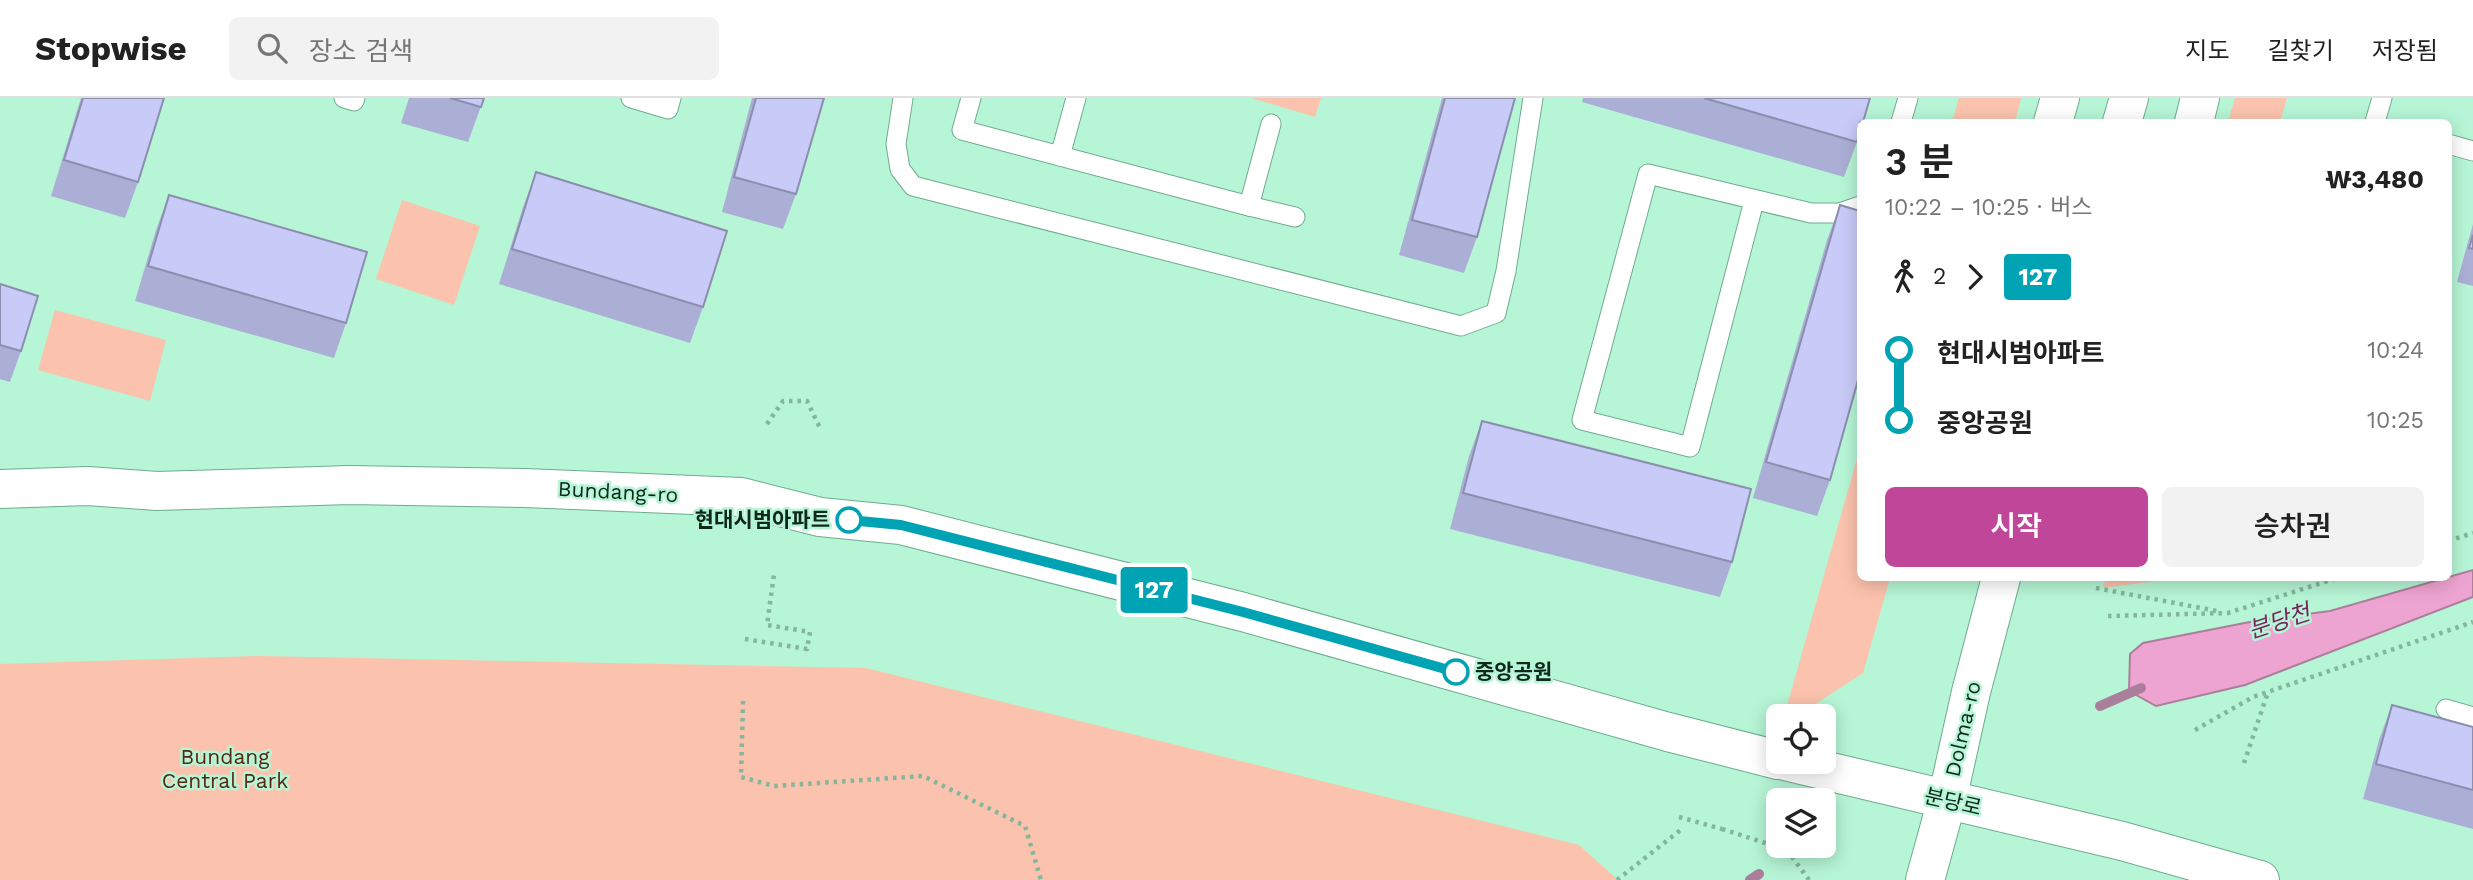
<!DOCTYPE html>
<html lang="ko">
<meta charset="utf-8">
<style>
:root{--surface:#fff;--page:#f2f2f2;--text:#222;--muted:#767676;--line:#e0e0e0;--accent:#c0469a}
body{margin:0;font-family:"Work Sans","Noto Sans KR",sans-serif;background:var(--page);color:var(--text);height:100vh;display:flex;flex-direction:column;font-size:26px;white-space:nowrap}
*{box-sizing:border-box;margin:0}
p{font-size:23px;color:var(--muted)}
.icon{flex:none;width:38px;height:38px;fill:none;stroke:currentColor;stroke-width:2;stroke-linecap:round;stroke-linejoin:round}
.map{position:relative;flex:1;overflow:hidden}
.details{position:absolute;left:1857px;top:21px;width:595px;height:462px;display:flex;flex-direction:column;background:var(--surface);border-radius:10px;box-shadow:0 4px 18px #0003}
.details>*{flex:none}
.badge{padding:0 14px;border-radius:5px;font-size:24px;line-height:46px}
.fabs{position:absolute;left:1766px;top:606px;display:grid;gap:14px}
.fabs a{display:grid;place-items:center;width:70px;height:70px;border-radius:10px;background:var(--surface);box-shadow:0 4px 18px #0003;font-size:35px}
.map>.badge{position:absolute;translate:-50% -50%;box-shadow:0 0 0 4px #fff}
.legs{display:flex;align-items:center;gap:10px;height:77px;padding:0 28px;font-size:23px}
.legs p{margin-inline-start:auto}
.overview{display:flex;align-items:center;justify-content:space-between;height:119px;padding:0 28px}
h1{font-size:38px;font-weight:600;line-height:52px}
.primary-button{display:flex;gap:14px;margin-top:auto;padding:14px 28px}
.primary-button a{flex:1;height:80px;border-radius:10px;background:var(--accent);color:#fff;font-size:28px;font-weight:600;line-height:80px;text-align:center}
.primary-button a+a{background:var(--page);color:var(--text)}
ul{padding:0 28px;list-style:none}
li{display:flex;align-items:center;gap:24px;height:70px;font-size:26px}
li i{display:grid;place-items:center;width:10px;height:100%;margin:0 9px;background:currentColor}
li i::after{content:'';width:18px;height:18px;margin:-9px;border:5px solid;border-radius:50%;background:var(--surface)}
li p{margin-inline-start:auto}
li:first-child i{background:linear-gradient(#0000 50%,currentColor 0)}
li:last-child i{background:linear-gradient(currentColor 50%,#0000 0)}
header{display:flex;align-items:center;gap:42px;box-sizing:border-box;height:98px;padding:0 35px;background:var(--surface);border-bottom:2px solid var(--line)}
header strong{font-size:33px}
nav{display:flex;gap:38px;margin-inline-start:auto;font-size:24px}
.search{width:490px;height:63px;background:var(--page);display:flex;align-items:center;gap:18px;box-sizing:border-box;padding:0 24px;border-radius:10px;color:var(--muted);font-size:26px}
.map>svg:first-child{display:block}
</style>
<header>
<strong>Stopwise</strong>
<div class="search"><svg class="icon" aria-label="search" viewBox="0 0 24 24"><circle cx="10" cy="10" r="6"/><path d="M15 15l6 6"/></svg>장소 검색</div>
<nav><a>지도</a><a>길찾기</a><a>저장됨</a></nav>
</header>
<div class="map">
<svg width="2473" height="782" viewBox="0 0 2473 782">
<rect width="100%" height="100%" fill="#b6f5d5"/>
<g fill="#fbc3ad">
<path d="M1252 0H1321L1315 19Z"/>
<path d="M1959 0H2021L2015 24H1952Z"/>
<path d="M2235 0H2287L2280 24H2228Z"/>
<path d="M402 102 480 128 454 207 376 181Z"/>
<path d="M55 212 166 242 150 303 38 272Z"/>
<path d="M1860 350V480H1890L1863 575 1806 612 1787 608Z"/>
<path d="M2106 480H2157L2156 483 2103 490Z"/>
<path d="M259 558 866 570 1579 747 1618 782H0V566Z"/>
</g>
<path fill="#eea4d1" stroke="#ab7f9b" stroke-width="2" d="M2473 472V499L2245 587 2156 608 2129 593 2130 556 2143 545 2260 522 2330 513Z"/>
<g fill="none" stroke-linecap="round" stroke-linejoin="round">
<g stroke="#ab7f9b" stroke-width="10">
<path d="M2100 608 2141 590"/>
<path d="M1750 782 1759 776"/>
</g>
<g stroke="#6fac8e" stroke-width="21">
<g id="lane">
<path d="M344 0 354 3 355 0"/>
<path d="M631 0 668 11 671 0"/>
<path d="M903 0 896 46 900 71 913 88 1461 228 1496 215 1506 173 1533 0"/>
<path d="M971 0 962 32 1249 108 1271 26"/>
<path d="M1901 24 1908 0"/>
<path d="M2375 24 2382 0"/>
<path d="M2448 46 2473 53"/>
<path d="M1060 58 1076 0"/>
<path d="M1754 103 1690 349 1582 322 1648 76 1811 115H1840L1860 108"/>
<path d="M1249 108 1295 119"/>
<path d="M2446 611 2473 619"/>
</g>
</g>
<g stroke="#6fac8e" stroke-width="40">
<g id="secondary">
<path d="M0 391 88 388 157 393 349 387 525 390 741 399 820 419 901 427 1243 514 1668 634 1778 662"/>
<path d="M1785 663 2122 743 2260 782"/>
</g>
</g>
<g stroke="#6fac8e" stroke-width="40">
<g id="primary">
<path d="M2053 24 2060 0"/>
<path d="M2122 24 2129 0"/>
<path d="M2194 24 2200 0"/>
<path d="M1925 782 1947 702 1971 594 2001 480"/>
</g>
</g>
<g stroke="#83b69c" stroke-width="4.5" stroke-dasharray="3.5 5" stroke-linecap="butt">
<path d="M767 326 783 303H807L821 332"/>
<path d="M2448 443 2473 435"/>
<path d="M2096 490 2217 513"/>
<path d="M2108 518 2228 515 2337 480"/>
<path d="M745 541 807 551 810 534 767 527 774 476"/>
<path d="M743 603 741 679 774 688 923 678 1025 728 1041 782"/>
<path d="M2195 632 2253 599 2473 524"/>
<path d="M2244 665 2268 594"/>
<path d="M1722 731 1787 752 1809 782"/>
<path d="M1617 782 1683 730"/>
</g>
<use href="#lane" stroke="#fff" stroke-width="19"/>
<use href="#secondary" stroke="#fff" stroke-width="38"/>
<use href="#primary" stroke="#fff" stroke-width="38"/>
<path stroke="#83b69c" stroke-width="4.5" stroke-dasharray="3.5 5" stroke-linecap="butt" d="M1679 719 1722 731"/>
</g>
<g fill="#acafd5">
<path d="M81 0H164L138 84 125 120 51 98Z"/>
<path d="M409 0H484L468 44 401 25Z"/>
<path d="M752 0H824L796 96 783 131 722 114Z"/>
<path d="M1442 0H1515L1477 139 1464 175 1399 157Z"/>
<path d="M1583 0H1870L1857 44 1844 79 1582 4Z"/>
<path d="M536 74 703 209 690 245 499 186 523 109Z"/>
<path d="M169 97 346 225 334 260 135 203 156 132Z"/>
<path d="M1840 107 1830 382 1817 418 1753 400 1827 142Z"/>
<path d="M2473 126V188L2457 184Z"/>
<path d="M0 186 21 253 10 284 0 281Z"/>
<path d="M1482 323 1732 464 1720 499 1450 431 1469 358Z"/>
<path d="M2392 607 2473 629V731L2363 701 2379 642Z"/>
</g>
<g fill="#c8cbf8" stroke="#8c8eae" stroke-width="2">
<path d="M83 0H164L138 84 64 62Z"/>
<path d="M450 0H484L481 9Z"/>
<path d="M756 0H824L796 96 734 79Z"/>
<path d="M1445 0H1515L1477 139 1412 122Z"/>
<path d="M1704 0H1870L1863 24H1860V33L1857 44Z"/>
<path d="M536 74 727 133 703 209 512 151Z"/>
<path d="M169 97 367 154 346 225 148 168Z"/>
<path d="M1840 107 1860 113V275L1830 382 1766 364Z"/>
<path d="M2473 137V151L2469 150Z"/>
<path d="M0 186 38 198 21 253 0 247Z"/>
<path d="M1482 323 1751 391 1732 464 1463 395Z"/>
<path d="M2392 607 2473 629V692L2376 666Z"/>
</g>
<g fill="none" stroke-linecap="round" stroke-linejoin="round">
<g stroke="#fff" stroke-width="16">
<path id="line-1" d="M849 422 901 427 1243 514 1456 574"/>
</g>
<use href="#line-1" stroke="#00a3b4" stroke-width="10"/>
</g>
<g fill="#fff" stroke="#00a3b4" stroke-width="3.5">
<circle cx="849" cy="422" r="12"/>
<circle cx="1456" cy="574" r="12"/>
</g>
<g text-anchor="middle" stroke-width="5" stroke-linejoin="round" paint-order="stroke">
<g font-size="21" fill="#0e281c" stroke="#b6f5d5">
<text transform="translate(618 394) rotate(3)" y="7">Bundang-ro</text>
<text transform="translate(1963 631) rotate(-77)" y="7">Dolma-ro</text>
<text transform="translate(1953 704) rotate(13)" y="7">분당로</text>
</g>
<g font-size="21" font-weight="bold" fill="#0e281c" stroke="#b6f5d5" text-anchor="end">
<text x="830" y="429">현대시범아파트</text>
<text x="1475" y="581" text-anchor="start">중앙공원</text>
</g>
<g font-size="21" fill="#582712" stroke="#b6f5d5">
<text x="225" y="666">Bundang<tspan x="225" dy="24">Central Park</tspan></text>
</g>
<g font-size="23" font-style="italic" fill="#78255f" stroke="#b6f5d5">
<text transform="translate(2279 523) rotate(-18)" y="8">분당천</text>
</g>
</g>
</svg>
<div class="fabs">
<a><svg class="icon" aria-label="locate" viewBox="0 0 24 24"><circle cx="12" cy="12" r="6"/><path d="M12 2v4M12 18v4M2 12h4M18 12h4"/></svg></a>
<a><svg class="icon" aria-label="layers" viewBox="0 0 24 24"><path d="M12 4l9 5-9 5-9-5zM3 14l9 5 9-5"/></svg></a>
</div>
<b class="badge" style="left:1154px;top:492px;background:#00a3b4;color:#fff">127</b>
<section class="details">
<div class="overview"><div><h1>3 분</h1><p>10:22 – 10:25 · 버스</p></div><b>₩3,480</b></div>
<div class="legs"><svg class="icon" aria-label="walk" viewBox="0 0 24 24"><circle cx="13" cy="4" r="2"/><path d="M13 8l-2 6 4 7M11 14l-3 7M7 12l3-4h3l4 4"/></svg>2<svg class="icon" aria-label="forward" viewBox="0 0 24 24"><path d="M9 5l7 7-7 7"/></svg><b class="badge" style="background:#00a3b4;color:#fff">127</b></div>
<ul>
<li><i style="color:#00a3b4"></i><b>현대시범아파트</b><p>10:24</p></li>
<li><i style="color:#00a3b4"></i><b>중앙공원</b><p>10:25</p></li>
</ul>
<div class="primary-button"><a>시작</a><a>승차권</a></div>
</section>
</div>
